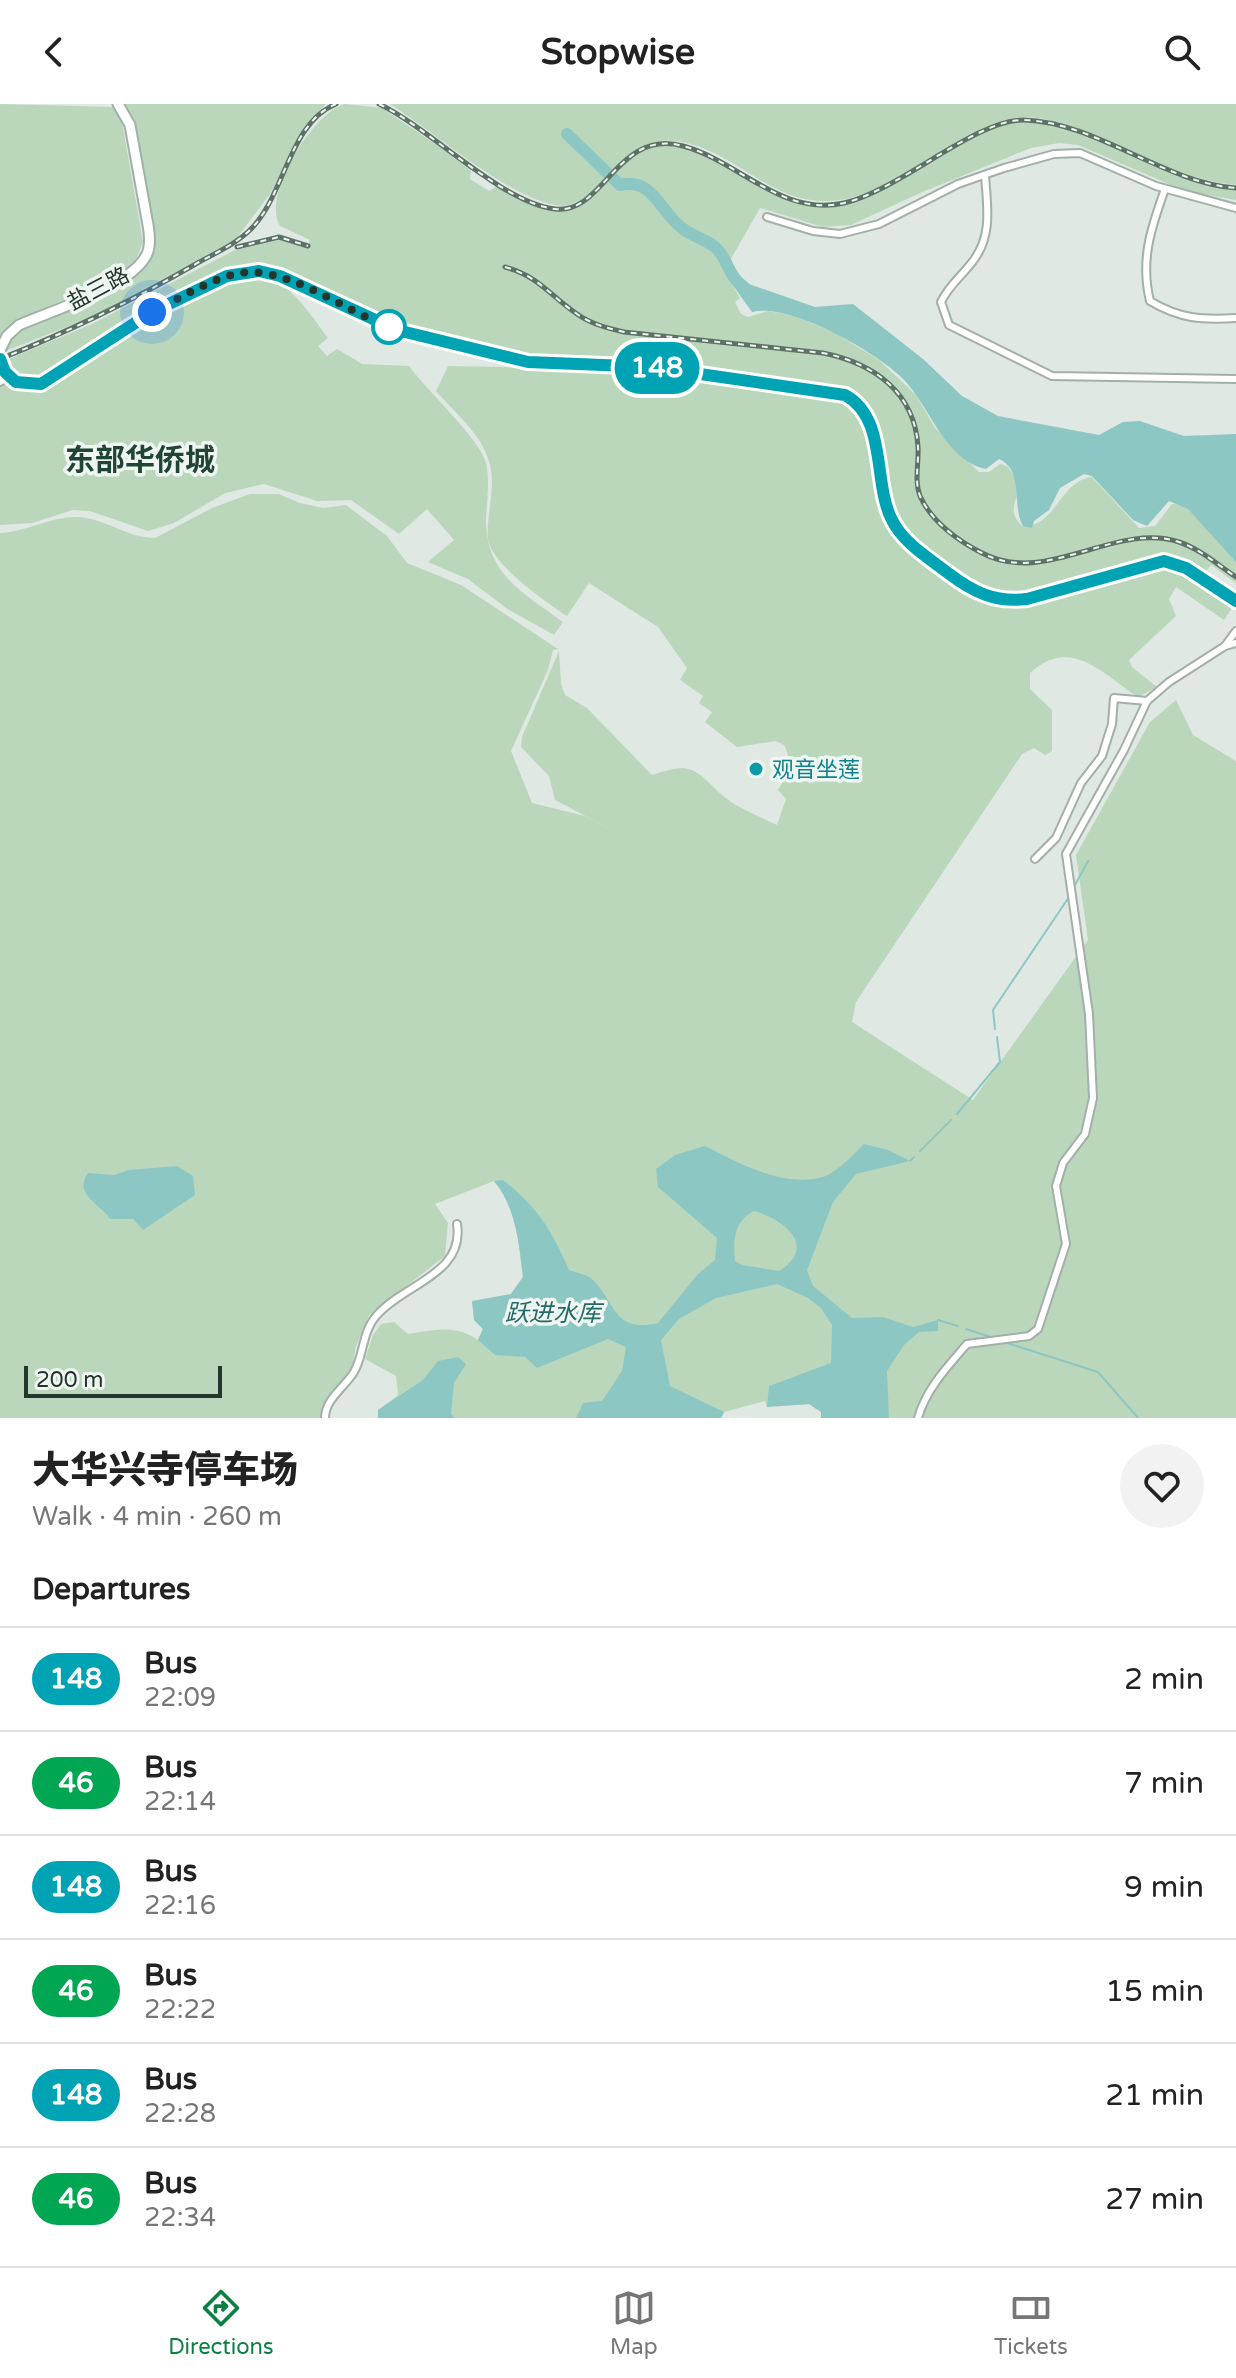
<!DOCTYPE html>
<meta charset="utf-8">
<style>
:root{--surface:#fff;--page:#f2f2f2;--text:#222;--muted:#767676;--line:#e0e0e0;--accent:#0b8043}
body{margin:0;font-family:"Varela Round","Noto Sans SC",sans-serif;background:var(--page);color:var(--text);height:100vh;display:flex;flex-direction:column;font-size:30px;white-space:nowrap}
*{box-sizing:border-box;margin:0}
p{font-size:26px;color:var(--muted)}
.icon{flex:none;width:44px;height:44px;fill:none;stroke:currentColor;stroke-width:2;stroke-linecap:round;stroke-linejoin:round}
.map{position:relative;height:1314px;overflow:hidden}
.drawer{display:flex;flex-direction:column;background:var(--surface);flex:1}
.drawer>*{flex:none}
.badge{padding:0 16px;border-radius:26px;font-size:28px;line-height:52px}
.scale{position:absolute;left:24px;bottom:20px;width:198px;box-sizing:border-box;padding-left:8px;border:4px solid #22362c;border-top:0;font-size:22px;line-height:28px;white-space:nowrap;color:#22362c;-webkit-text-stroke:6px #eff5f1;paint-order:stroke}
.you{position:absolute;width:40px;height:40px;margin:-20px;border:6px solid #fff;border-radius:50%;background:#1a73e8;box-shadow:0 0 0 12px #1a73e833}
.map>.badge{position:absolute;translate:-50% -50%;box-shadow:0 0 0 4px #fff}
h2{padding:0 32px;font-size:30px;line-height:72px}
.round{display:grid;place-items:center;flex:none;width:84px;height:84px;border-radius:42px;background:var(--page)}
.head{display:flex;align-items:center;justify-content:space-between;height:136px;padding:0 32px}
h1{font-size:38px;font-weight:800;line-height:60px}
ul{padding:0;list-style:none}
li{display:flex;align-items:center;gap:24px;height:104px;padding:0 32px;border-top:2px solid var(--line)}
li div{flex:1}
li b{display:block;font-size:30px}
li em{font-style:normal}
li .badge{min-width:88px;font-weight:700;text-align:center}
header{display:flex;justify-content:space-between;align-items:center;height:104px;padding:0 32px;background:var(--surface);font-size:36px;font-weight:800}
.menu{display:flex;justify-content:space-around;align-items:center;height:112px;border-top:2px solid var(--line);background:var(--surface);font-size:22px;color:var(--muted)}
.menu a{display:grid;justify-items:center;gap:4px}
.menu .active{color:var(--accent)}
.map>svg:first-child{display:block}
</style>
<header><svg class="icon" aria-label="back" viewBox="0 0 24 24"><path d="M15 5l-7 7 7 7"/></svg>Stopwise<svg class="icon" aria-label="search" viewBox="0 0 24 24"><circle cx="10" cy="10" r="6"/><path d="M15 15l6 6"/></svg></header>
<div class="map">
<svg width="1236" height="1314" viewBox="0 0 1236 1314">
<rect width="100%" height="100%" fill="#dfe8e2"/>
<g fill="#bad7bc">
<path d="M0 0 112 3 122 18 143 138 135 159 126 167 19 216 0 233Z"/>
<path d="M124 0H326L309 18 270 90 236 135 97 211 3 248 8 239 23 224 74 203 143 161 150 125 134 15Z"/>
<path d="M345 0 382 4 471 64 470 75 489 87 499 81C611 152 583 48 663 42 723 38 767 117 843 100 902 87 973 18 1024 18 1096 20 1162 82 1236 86V96L1185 87 1078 41 1059 39 1031 44 920 89 851 121 823 123 760 104 724 167 740 194 735 198 741 210 748 213 768 207 795 212 835 229 879 256 916 291 935 324 979 368H989L1000 360 1007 362 1020 380C1016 399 1007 407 1022 422 1056 424 1059 377 1092 373L1139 424 1155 422 1172 400 1184 401 1236 454V479L1211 461 1204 470 1168 452 1016 490 982 484 927 446 902 421 890 397 872 317 841 286 658 259 523 254 407 222 273 165 238 163 138 207 50 270 32 277 19 275 4 257 92 220 233 147 281 135 307 143 310 136 280 122C261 92 313 8 345 0Z"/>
<path d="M390 0H1236V81C1185 76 1135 49 1088 31 1068 23 1046 12 1024 13 967 16 909 79 850 94 775 112 742 46 676 37 617 29 599 111 554 101 505 91 433 27 390 0Z"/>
<path d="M259 171C292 179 309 209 328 234L318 242 327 252 337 245 362 260 409 262C427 287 480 335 486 359 490 376 487 398 486 415 486 470 522 488 563 518L554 531 506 504 468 475 428 458 454 436 427 405 399 430 351 396 317 397 264 380 225 389 174 419 148 427 90 407 73 406 32 419 0 421V280L24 285 44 281 151 211C191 205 218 174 259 171Z"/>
<path d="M448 262C560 264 658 266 770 283 797 287 836 286 855 309 869 325 870 352 874 372 891 449 937 473 1004 505L1010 499C1044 490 1132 459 1163 462 1188 464 1214 488 1234 501L1224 516 1176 483 1169 495 1176 512 1129 556 1132 563 1157 583 1138 593C1101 569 1071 532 1030 569V585L1052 606V647L1045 651 1034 644 1022 650 856 898 852 918 973 996 1088 836 1076 751 1150 618 1176 596 1193 631 1236 657V1314H821V1308L809 1300 767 1303 765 1297 724 1308 721 1314H378V1306L398 1291 396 1272 365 1255 373 1231 381 1220 394 1218 408 1230C434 1226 455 1220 478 1236L483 1225 474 1216 472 1197 511 1190 523 1173C519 1140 516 1103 494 1077L435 1100 448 1119 445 1152 369 1211 356 1242 351 1270 328 1294 321 1314H0V429C26 428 50 413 75 413 104 413 126 434 155 434L212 404 250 390H279L300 399 323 404 346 401 387 432 407 459 461 481 558 545 553 546 548 566 511 647 532 699 585 712 620 730 555 696 549 672 521 643 522 633 559 547 561 580 565 591 587 604 652 671C693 657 694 665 722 691 737 704 759 712 777 721L786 695 778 686C787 673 793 656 784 641L776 637 737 643 705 618 712 608 699 599 703 592 680 576 687 564 658 523 589 479 567 512C547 499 491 460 488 435 486 411 496 385 490 361 484 332 455 309 436 287Z"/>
</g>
<g fill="#8dc7c4" fill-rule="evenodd">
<path d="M731 161 746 179 815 203 853 200 923 255 962 292 998 312 1099 331 1123 318 1140 317 1184 332 1236 330V458L1188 405 1169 397 1147 422 1133 416 1092 372 1084 370 1060 384 1049 406 1034 417 1032 424 1023 422C1011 401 1025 367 999 355L986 365C943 356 929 298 900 272 872 246 790 199 752 208L732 180Z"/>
<path d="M864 1040 888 1046 910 1057 856 1070 833 1098 807 1166 813 1182 852 1214 883 1213 913 1223 938 1216V1227L919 1228 904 1241 887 1267 889 1314H821V1308L809 1300 767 1303 769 1282 831 1259 832 1221 821 1204 808 1194 777 1180 716 1194 679 1215 661 1236 670 1282 724 1308 721 1314H576L583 1299 602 1297 622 1267 626 1243 608 1235 537 1264 525 1253 495 1251 478 1236 483 1225 474 1216 472 1197 511 1190 523 1173C519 1140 516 1103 494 1077L503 1076C538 1104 551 1125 569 1166 577 1169 587 1170 593 1176 617 1201 614 1229 658 1219L698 1170 715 1156 717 1134 658 1083 656 1065 675 1051 705 1042C738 1059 780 1082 819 1074 835 1071 853 1051 864 1040ZM754 1107C783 1115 819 1142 779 1167L742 1161 735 1157C733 1136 734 1117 754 1107Z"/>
<path d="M177 1062 193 1072 195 1091 143 1126 133 1115H110C100 1099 73 1091 88 1069L114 1071 129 1066Z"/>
<path d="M458 1253 466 1260 454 1279 451 1310 455 1314H378V1306L423 1276 438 1257Z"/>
</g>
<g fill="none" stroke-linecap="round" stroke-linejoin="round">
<g stroke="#8dc7c4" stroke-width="2">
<path d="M1075 781 1088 757"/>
<path d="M995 925 993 906 1069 793"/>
<path d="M957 1010 1000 958 997 933"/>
<path d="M920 1047 951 1016"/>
<path d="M910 1057 914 1053"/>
<path d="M938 1216 958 1222"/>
<path d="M966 1225 991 1233"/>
<path d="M1004 1238 1098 1268 1138 1314"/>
</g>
<path stroke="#8dc7c4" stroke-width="12" d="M567 30 620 81C653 73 660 108 682 124 692 132 705 135 715 143 728 154 728 173 744 183"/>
<g stroke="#a3afa8" stroke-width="10">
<g id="street">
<path d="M985 71C987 102 993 131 973 157 962 172 949 181 941 198L949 221 1052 272 1236 275"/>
<path d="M1165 85C1151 124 1140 156 1150 197 1180 215 1202 216 1236 214"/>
<path d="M767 113 813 127 840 130 879 120 958 80 1004 64 1054 50 1080 49 1156 82 1236 104"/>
<path d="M0 278 9 273"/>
<path d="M1225 542 1236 527"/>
<path d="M1035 755 1056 734 1081 679 1102 652 1112 620 1114 594 1147 597"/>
<path d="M325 1314C325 1295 345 1283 354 1268 364 1251 362 1227 377 1211 404 1180 465 1170 457 1120"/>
<path d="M918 1314C926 1285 948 1262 967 1240L1029 1232 1038 1225 1066 1140 1056 1082 1063 1059 1085 1030 1093 994 1089 910 1066 750 1124 646 1147 597 1169 578 1225 542 1236 539"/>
</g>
</g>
<g stroke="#a0b2a7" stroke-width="13">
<g id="secondary">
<path d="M0 246 7 232 19 221C51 207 129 183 146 152 151 143 150 132 148 121L130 21 118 0"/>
<path d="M3 263 21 280H41L152 208 227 172 259 167 280 172 386 222 528 258 688 267 845 291C886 315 873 374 890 412 901 437 925 452 945 467 963 480 982 495 1005 496 1052 499 1115 464 1164 457L1186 464 1236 497"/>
</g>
</g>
<use href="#street" stroke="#fff" stroke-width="6"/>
<use href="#secondary" stroke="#fff" stroke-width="9"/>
<g stroke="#5c7267" stroke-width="5">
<g id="rail">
<path d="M379 0C430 24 500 98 555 105 604 111 617 24 683 42 739 57 781 113 844 99 900 86 976 15 1024 16 1096 18 1164 79 1236 84"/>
<path d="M237 143 279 133 308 142"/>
<path d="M505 163C540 173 549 191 577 210 591 220 607 224 624 228L823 249C873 259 915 288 918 343 919 359 914 377 920 392 931 417 958 437 982 449 1046 483 1115 417 1179 438 1200 445 1218 461 1236 473"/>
<path d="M0 255C70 227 128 199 194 161 213 150 235 141 251 125 285 91 289 19 336 0"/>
</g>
</g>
<use href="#rail" stroke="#eff5f1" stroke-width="2" stroke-dasharray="6" stroke-linecap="butt"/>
<g stroke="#a0b2a7" stroke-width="13" stroke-linecap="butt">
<path id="secondary-bridge" d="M0 255 3 263"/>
</g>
<use href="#secondary-bridge" stroke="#fff" stroke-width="9"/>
</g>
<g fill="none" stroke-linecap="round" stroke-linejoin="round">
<g stroke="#fff" stroke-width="18">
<path id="line" d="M0 255 5 268 16 278 41 280 152 208 227 172 259 167 280 172 397 226 528 258 652 263 845 291C887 314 873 376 891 414 902 438 927 453 948 469 973 488 995 499 1027 495L1164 457 1186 464 1236 497"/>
</g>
<use href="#line" stroke="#00a3b4" stroke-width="12"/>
<path stroke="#22362c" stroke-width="8" stroke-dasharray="0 14.4" d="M152 208C178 195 207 177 235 170 283 158 344 207 389 223"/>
</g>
<circle fill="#fff" stroke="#00a3b4" stroke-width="4" cx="389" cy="223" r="16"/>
<circle fill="#0f9aa8" stroke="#eff5f1" stroke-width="3" cx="756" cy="665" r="8"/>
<g text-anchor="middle" stroke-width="7" stroke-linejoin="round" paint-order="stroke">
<g font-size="22" fill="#22362c" stroke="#eff5f1">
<text transform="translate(98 184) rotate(-28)" y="8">盐三路</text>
</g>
<g font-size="22" fill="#0d838f" stroke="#eff5f1" text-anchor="start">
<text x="772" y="673">观音坐莲</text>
</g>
<g font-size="24" font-style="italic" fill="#246966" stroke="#eff5f1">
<text x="553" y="1217">跃进水库</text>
</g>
<g font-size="30" font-weight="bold" fill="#214535" stroke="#eff5f1">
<text x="140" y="366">东部华侨城</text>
</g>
</g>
</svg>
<div class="scale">200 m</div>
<div class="you" style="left:152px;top:208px"></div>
<b class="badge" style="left:657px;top:264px;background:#00a3b4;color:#fff">148</b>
</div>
<section class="drawer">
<div class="head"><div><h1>大华兴寺停车场</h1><p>Walk · 4 min · 260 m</p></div><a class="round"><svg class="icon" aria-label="heart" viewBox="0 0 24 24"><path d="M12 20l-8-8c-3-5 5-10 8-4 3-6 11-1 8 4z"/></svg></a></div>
<h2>Departures</h2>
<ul>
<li><span class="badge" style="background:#00a3b4;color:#fff">148</span><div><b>Bus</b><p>22:09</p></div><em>2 min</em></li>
<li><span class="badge" style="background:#00a651;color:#fff">46</span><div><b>Bus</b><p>22:14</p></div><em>7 min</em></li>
<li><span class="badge" style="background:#00a3b4;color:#fff">148</span><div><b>Bus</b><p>22:16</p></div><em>9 min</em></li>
<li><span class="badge" style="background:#00a651;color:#fff">46</span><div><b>Bus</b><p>22:22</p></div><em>15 min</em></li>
<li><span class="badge" style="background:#00a3b4;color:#fff">148</span><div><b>Bus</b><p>22:28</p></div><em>21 min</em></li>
<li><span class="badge" style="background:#00a651;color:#fff">46</span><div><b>Bus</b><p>22:34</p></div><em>27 min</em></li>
</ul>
</section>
<nav class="menu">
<a class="active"><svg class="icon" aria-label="directions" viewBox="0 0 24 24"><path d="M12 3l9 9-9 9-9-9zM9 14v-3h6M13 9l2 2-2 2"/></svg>Directions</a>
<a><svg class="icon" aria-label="map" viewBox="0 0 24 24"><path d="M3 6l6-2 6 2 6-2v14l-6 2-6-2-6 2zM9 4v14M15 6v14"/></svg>Map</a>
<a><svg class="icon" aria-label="tickets" viewBox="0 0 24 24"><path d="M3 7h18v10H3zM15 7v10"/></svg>Tickets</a>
</nav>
